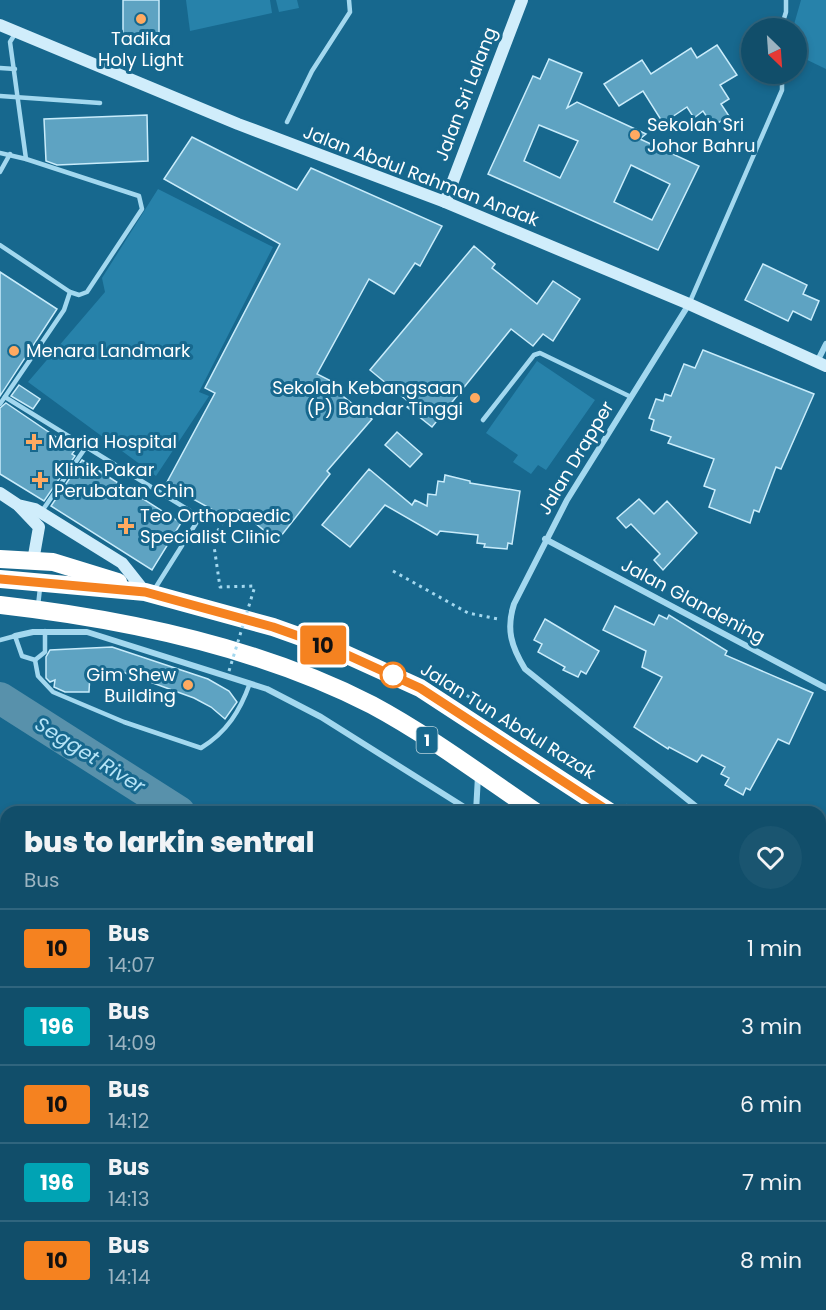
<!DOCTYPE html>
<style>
:root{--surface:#114e6a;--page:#1a5570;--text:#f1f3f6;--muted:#9cb4c1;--line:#30657e}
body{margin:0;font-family:Poppins,sans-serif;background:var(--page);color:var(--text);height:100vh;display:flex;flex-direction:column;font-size:22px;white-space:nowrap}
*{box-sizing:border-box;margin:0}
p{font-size:20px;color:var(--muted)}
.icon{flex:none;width:33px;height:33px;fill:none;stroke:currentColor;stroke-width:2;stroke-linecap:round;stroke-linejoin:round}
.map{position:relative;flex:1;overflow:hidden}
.sheet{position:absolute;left:0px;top:806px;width:826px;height:506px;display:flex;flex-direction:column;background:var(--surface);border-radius:18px 18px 0 0;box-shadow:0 3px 9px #0003,0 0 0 2px var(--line)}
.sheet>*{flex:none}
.badge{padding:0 12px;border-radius:4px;font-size:21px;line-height:39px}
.needle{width:39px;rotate:155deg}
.tools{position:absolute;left:741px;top:18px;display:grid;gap:12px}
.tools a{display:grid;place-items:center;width:66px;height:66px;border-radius:50%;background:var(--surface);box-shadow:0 3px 9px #0003,0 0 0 2px var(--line);font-size:30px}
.map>.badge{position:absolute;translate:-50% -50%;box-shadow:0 0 0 3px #fff}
.round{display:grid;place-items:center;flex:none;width:63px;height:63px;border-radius:32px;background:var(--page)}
.overview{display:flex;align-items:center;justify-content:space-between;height:102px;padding:0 24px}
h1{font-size:28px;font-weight:800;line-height:45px}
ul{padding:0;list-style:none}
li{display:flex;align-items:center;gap:18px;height:78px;padding:0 24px;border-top:2px solid var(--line)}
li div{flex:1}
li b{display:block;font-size:22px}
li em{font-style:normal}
li .badge{min-width:66px;font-weight:700;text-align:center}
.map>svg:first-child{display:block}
</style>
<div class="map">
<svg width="826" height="1310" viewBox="0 0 826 1310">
<rect width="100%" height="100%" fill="#17688e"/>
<g fill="#2782aa">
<path d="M186 0H270L272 13 190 31Z"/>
<path d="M276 0H297L299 8 279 12Z"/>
<path d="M801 0H826V69L797 55 796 28H793Z"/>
<path d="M158 189 273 247 199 392 209 396 156 476 28 382 105 292 102 278Z"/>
<path d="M537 361 595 400 546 470 538 465 531 474 513 462 518 455 486 433Z"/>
</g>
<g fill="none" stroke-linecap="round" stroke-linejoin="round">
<path stroke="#5891ab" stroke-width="32" d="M0 698 179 812"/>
</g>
<g fill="#5ea3c2" stroke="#c9ecfb" stroke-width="1.5" fill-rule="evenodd">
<path d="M123 0H159V38L123 43Z"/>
<path d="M717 45 737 75 720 85 729 99 721 104 729 116 713 126 703 111 694 118 687 107 663 123 643 91 619 106 604 84 642 60 651 74 691 48 697 58Z"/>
<path d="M549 59 582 73 567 108 577 102 646 134 640 139 699 166 658 250 488 174 533 76 540 79ZM539 125 578 141 560 178 524 161ZM631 165 670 184 652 220 614 202Z"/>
<path d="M147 115 148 161 57 165 46 161 44 119Z"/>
<path d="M192 137 297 190 311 168 442 226 420 266 415 263 394 294 369 279 317 374 333 382 330 386 372 419 327 471 330 474 277 541 239 510 231 520 166 484 215 393 205 388 280 244 164 179Z"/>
<path d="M474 246 495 264 492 268 537 304 553 281 580 299 553 341 543 334 533 346 511 329 432 427 407 407 410 403 370 370Z"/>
<path d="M763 264 807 285 803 294 819 301 811 320 793 311 788 321 745 300Z"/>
<path d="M0 272 57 309 0 396Z"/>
<path d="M703 350 814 394 781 469 776 467 759 512 754 510 750 523 709 507 715 490 704 486 714 459 668 443 671 437 651 430 654 420 649 418 656 399 663 401 665 394 671 396 684 364 695 368Z"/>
<path d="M19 385 40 399 33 409 11 396Z"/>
<path d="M6 403 75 450 72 454 75 456 44 501 0 474V408Z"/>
<path d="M397 432 422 454 410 467 385 445Z"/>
<path d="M82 460 181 523 152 570 51 506Z"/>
<path d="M369 469 412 505 415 500 427 506 428 494 436 495 438 481 444 482 445 475 470 481V483L520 491 512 544 508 543 507 549 484 547 485 544 477 543 478 535 440 531 437 535 385 505 350 547 322 525Z"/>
<path d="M639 499 654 514 667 501 697 533 663 570 654 560 660 554 631 524 626 528 617 518Z"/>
<path d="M615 606 654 625 659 615 667 619 669 615 727 651 725 655 813 693 789 744 778 739 750 790 746 788 743 795 725 785 729 778 721 774 725 767 702 755 697 762 669 747 668 749 634 727 662 677 642 667 646 651 603 630Z"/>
<path d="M545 619 599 651 586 674 581 671 578 677 563 670 565 667 538 652 542 644 534 640Z"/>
<path d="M112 647 208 679 229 691 237 702 225 719 211 707 194 698 120 671 90 673 89 692H65L54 687 55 680 50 682 46 678V657L50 650Z"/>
</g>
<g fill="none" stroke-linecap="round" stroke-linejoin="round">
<g stroke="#a3d8ef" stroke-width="3" stroke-dasharray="3 4.5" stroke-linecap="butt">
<path d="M223 522 213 539 220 587 255 586"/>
<path d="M393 571 468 613 498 619"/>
<path d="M448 683 495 714"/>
<path d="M626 805 635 812"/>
<path d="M310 1305 320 1310"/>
<path d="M698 1310 700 1305"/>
</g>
<g stroke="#a3d8ef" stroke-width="4.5">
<path d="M781 28 786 12V0"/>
<path d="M15 34 10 42 26 159"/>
<path d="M0 68 15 69"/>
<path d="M0 96 100 103"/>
<path d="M287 122 312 71 350 12 349 0"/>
<path d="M0 153 26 159 139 196 142 209 87 292 79 295 70 292"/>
<path d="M0 172 10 154"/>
<path d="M0 245 70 292 64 310 0 404"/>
<path d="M689 304 782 90V74"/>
<path d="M5 397 200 517 154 590"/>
<path d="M483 420 534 355 540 353 631 397"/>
<path d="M42 511 86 447"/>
<path d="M38 606 40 588"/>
<path d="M0 640 15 636 22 656 35 660 45 652V631"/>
<path d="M35 660 38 676 53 692 124 722 201 748C227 732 240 711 250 683"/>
<path d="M0 925 6 937"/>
<path d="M820 1191 826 1194"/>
<path d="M736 1310 739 1305"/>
</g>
<g stroke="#a3d8ef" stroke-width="6">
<path d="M689 304 567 500 514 604C506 629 511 646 525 669L703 812"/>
<path d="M817 362 826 344"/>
<path d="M545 539 826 688"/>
<path d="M15 636 33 632H87L267 689 321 717 472 812"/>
<path d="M476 812 478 776"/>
<path d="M820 904 826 908"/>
<path d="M820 1109 826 1113"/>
<path d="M815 1305 822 1310"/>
</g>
<g stroke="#d0edfb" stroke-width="12">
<path d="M0 25 238 124 445 202 689 304 826 366"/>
<path d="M445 202 522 0"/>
<path d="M0 493 18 505 35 509 122 563 145 592"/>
<path d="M19 506 39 527 33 561"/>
</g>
<g stroke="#fff" stroke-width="18">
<path d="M0 559 53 562 118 582"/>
<path d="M0 579 145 592 273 627 332 648 420 688 610 812"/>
<path d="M0 605C124 619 259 647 372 705 428 735 483 776 536 812"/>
<path d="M820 959 826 963"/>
<path d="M820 1010 826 1014"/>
<path d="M0 1042 6 1056"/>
<path d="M0 1100 6 1136"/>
<path d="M26 1305 27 1310"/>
<path d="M48 1305V1310"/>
</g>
<g stroke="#fff" stroke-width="4.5" stroke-dasharray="10 4.5" stroke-linecap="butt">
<path d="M0 1134 6 1137"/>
<path d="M0 1146 6 1149"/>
<path d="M359 1305 370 1310"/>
<path d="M387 1305 398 1310"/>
</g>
<path stroke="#a3d8ef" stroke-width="3" stroke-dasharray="3 4.5" stroke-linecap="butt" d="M229 671 255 586"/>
</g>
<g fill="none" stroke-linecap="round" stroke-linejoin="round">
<g stroke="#fff" stroke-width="14">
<path id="line" d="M0 579 145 592 273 627 332 648 420 688 610 812"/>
</g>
<use href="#line" stroke="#f58220" stroke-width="9"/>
</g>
<g fill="#ffaa61" stroke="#17688e" stroke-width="2">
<circle cx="141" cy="19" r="6"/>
<circle cx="635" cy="135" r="6"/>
<circle cx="14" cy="351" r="6"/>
<circle cx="475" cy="398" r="6"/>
<path d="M31 433h6v6h6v6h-6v6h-6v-6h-6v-6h6z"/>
<path d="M37 471h6v6h6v6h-6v6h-6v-6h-6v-6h6z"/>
<path d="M123 517h6v6h6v6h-6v6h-6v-6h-6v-6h6z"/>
<circle cx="188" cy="685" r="6"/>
</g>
<circle fill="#fff" stroke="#f58220" stroke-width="3" cx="393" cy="675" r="12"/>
<g text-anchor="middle" stroke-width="6" stroke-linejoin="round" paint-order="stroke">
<rect fill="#17688e" stroke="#b9d2dd" stroke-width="1.5" x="416.5" y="727" width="21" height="26" rx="4.5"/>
<g font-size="16" font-weight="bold" fill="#fff">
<text x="427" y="746">1</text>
</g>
<g font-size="18" fill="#fff" stroke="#17688e" text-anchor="start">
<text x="141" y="45" text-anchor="middle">Tadika<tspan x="141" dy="21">Holy Light</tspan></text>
<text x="647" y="131">Sekolah Sri<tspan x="647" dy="21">Johor Bahru</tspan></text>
<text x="26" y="357">Menara Landmark</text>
<text x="463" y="394" text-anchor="end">Sekolah Kebangsaan<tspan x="463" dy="21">(P) Bandar Tinggi</tspan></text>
<text x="48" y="448">Maria Hospital</text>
<text x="54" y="476">Klinik Pakar<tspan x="54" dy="21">Perubatan Chin</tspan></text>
<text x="140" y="522">Teo Orthopaedic<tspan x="140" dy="21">Specialist Clinic</tspan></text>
<text x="176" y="681" text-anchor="end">Gim Shew<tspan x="176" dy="21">Building</tspan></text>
</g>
<g font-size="18" fill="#fff" stroke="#17688e">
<text transform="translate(466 94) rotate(-69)" y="6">Jalan Sri Lalang</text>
<text transform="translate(421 176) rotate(21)" y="6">Jalan Abdul Rahman Andak</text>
<text transform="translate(576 458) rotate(-59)" y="6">Jalan Drapper</text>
<text transform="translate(693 601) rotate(28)" y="6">Jalan Glandening</text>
<text transform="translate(508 721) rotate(32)" y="6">Jalan Tun Abdul Razak</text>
</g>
<g font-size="20" font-style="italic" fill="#b6e4f7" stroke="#17688e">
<text transform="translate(90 755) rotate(32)" y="7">Segget River</text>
</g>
</g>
</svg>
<div class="tools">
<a><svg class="needle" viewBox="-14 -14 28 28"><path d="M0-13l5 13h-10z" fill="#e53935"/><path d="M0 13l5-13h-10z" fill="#9cb4c1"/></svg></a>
</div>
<b class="badge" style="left:323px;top:645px;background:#f58220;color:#111">10</b>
<section class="sheet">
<div class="overview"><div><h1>bus to larkin sentral</h1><p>Bus</p></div><a class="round"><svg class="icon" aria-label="heart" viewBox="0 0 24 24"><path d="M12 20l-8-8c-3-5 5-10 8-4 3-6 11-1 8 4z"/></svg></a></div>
<ul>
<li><span class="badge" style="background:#f58220;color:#111">10</span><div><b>Bus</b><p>14:07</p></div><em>1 min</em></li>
<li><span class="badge" style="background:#00a3b4;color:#fff">196</span><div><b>Bus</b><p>14:09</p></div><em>3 min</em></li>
<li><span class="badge" style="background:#f58220;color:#111">10</span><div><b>Bus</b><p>14:12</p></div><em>6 min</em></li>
<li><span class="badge" style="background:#00a3b4;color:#fff">196</span><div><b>Bus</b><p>14:13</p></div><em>7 min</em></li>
<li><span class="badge" style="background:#f58220;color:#111">10</span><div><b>Bus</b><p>14:14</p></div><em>8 min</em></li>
</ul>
</section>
</div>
